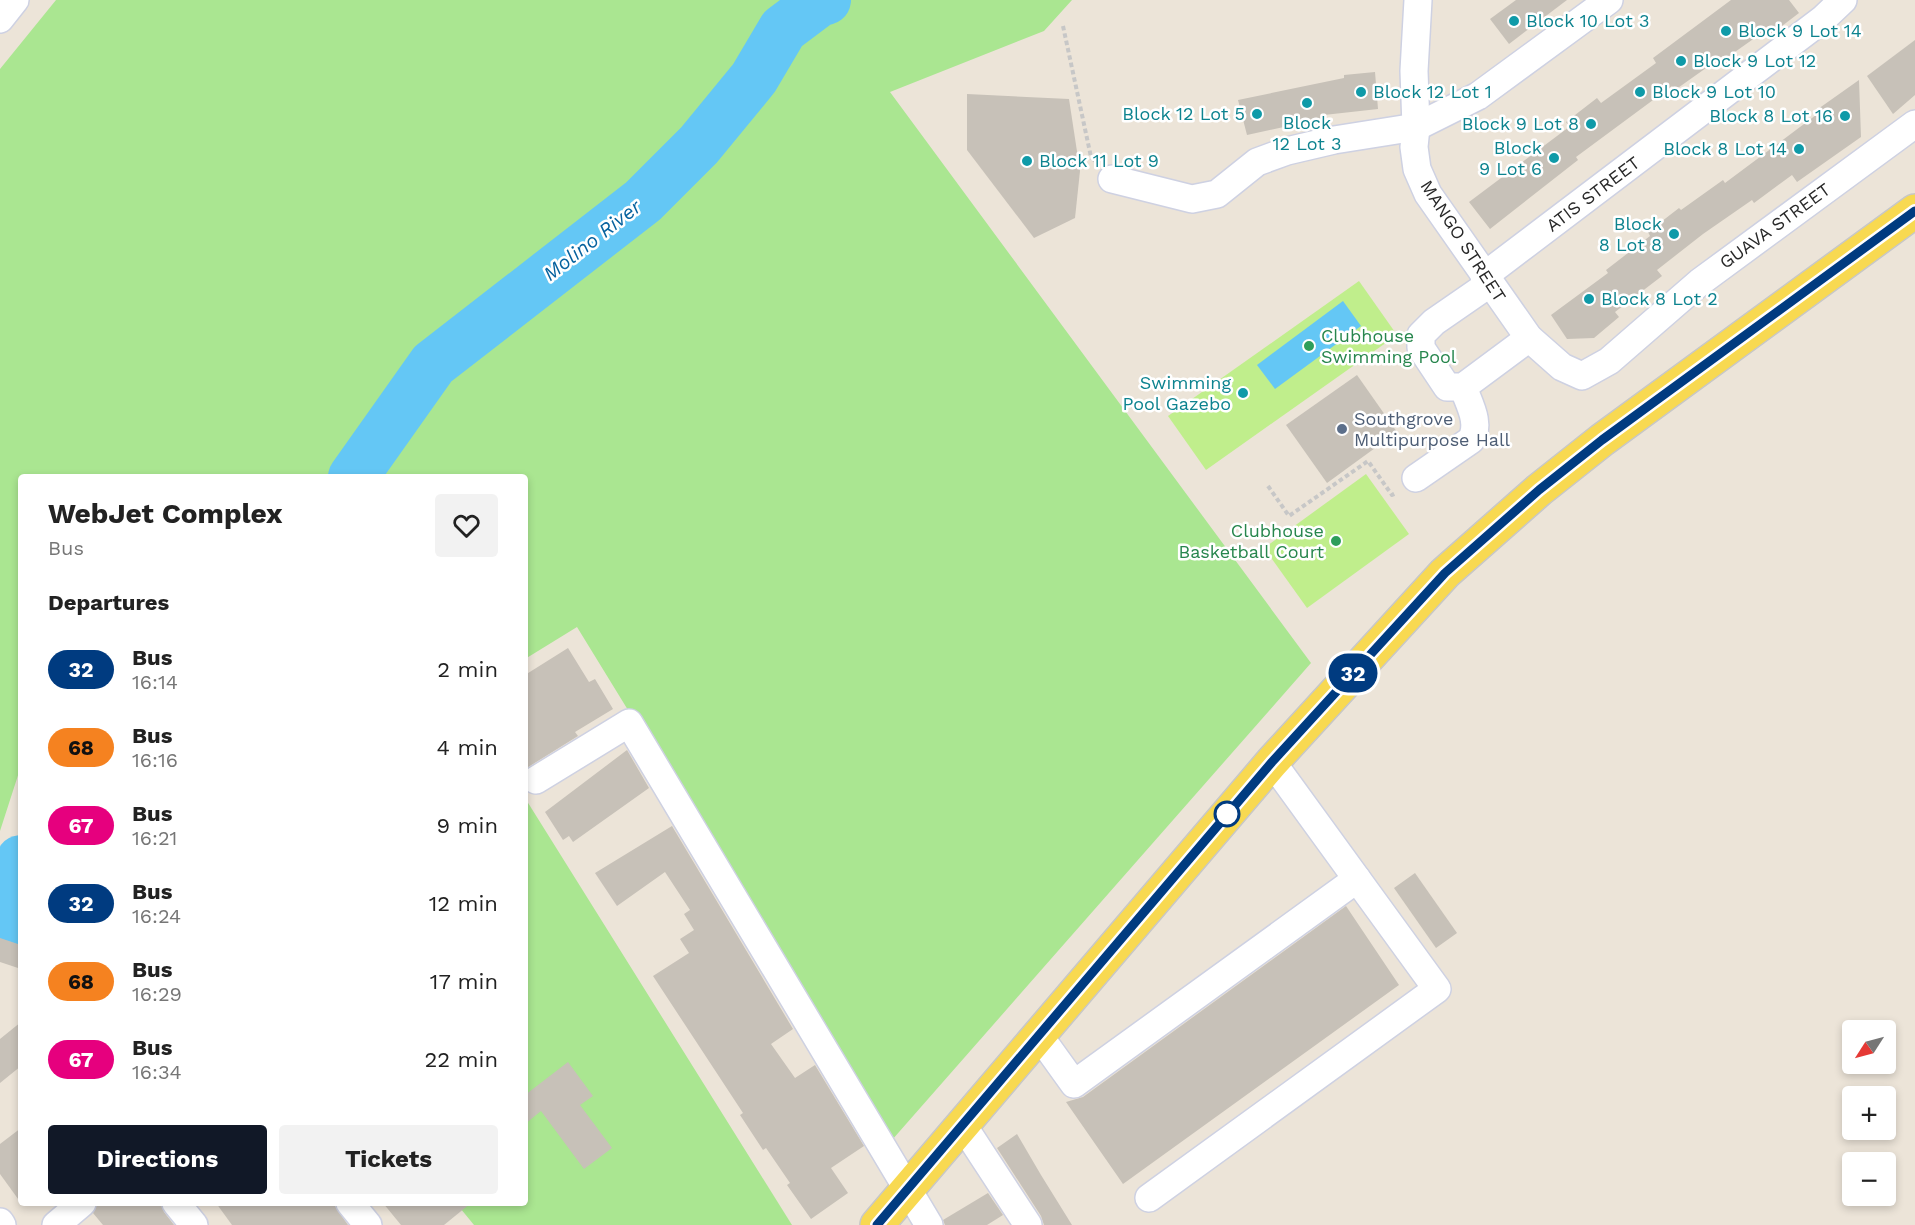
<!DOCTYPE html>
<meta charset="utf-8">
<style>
:root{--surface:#fff;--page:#f2f2f2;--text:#222;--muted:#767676;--accent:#111827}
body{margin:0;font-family:"Work Sans",sans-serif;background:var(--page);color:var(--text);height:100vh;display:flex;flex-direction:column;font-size:22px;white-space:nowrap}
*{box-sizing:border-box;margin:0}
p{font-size:20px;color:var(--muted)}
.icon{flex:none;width:33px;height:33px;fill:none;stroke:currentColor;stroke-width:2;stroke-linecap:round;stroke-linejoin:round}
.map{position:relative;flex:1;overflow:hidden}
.panel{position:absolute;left:18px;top:474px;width:510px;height:732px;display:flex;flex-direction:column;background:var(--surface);border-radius:6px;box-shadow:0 3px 9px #0003}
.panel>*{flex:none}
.badge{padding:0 12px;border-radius:20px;font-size:21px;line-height:39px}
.needle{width:39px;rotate:234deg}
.tools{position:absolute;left:1842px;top:1020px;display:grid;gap:12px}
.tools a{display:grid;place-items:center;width:54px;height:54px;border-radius:6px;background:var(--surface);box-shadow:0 3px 9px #0003;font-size:30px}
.map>.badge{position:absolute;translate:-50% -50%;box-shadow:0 0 0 3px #fff}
h2{padding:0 30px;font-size:22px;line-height:54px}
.round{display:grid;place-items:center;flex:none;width:63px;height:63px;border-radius:6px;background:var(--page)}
.head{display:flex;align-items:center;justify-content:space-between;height:102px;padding:0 30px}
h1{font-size:28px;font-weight:700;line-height:45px}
.primary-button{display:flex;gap:12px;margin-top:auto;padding:12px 30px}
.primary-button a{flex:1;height:69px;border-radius:6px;background:var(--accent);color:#fff;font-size:24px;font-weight:700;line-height:69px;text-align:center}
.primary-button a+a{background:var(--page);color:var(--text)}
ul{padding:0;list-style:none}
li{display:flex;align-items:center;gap:18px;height:78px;padding:0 30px}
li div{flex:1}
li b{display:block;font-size:22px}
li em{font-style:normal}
li .badge{min-width:66px;font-weight:700;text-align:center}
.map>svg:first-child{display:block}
</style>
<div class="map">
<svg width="1915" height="1225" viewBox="0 0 1915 1225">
<rect width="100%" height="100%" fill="#ece4d8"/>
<g fill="#aae691">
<path d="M56 0H1072L1044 31 890 92 1311 663 892 1140 577 627 525 659V477H21V766L0 831V69Z"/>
<path d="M525 798 792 1225H474L456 1203H525Z"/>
</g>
<g fill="#c0ee8c">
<path d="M1359 281 1397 335 1206 470 1168 416Z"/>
<path d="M1366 474 1409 534 1307 608 1264 548Z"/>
</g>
<path fill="#64c7f5" d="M1343 301 1361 326 1275 389 1257 365Z"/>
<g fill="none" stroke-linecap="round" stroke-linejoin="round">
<g stroke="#64c7f5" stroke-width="50">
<path d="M353 477 433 364 643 201 699 145 754 78 783 29 819 2 826 0"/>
<path d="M0 932 21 860"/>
</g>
</g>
<g fill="#c7c1b8">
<path d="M1516 0H1567L1509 44 1490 19Z"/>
<path d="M1731 0H1789L1799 13 1770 35 1766 30 1725 59 1723 56 1675 90 1672 86 1576 157 1578 160 1490 229 1469 202 1569 127 1566 122 1597 98 1601 103 1656 63 1653 58Z"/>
<path d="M1915 40V95L1893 114 1867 76Z"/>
<path d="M1375 72 1378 109 1324 115 1325 118 1247 135 1238 100 1344 78V75Z"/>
<path d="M1859 80 1861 137 1797 182 1792 175 1754 203 1752 200 1703 234 1657 270 1662 276 1615 312 1619 317 1594 338 1567 339 1551 315 1608 273 1606 270 1650 236 1648 232 1679 208 1681 210 1723 180 1725 183 1820 112 1818 109Z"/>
<path d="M967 94 1069 99 1080 171 1075 218 1034 238 967 150Z"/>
<path d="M1357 375 1397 432 1327 483 1286 425Z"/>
<path d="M568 648 589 682 595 679 613 709 575 732 578 736 525 769V675Z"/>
<path d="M627 750 649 788 573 842 569 836 563 840 545 812Z"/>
<path d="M672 826 793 1029 771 1044 795 1078 815 1065 864 1146 831 1168 848 1193 811 1219 787 1185 790 1183 766 1148 763 1150 740 1115 743 1113 653 976 689 953 680 939 694 930 684 914 690 910 665 872 617 906 595 873Z"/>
<path d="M1415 873 1457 933 1436 948 1394 888Z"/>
<path d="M1346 906 1399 985 1123 1184 1066 1102 1083 1097Z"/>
<path d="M0 938 21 945V969L0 962Z"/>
<path d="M21 1022V1066L0 1083V1039Z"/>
<path d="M568 1062 593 1096 580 1105 612 1148 584 1169 541 1111 525 1124V1095Z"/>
<path d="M21 1128V1203L0 1174V1144Z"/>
<path d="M1017 1134 1041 1175 1072 1225H1044L1041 1216 997 1148Z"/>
<path d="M988 1193 1003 1215 987 1225H945L943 1220Z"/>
<path d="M97 1203H161L164 1212 174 1225H103L93 1213Z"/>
<path d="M216 1203H333L348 1225H232Z"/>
<path d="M383 1203H471L444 1225H401Z"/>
</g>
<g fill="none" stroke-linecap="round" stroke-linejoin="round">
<g stroke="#ced1e2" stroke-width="30">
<g id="minor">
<path d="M1418 0 1414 71 1416 127 1414 147 1417 169 1428 194 1529 338 1562 367 1582 376 1609 361 1700 282 1915 124"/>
<path d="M0 19 15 0"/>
<path d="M1112 179 1192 199 1217 194 1257 162 1287 151 1334 140 1416 127 1478 96 1609 0"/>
<path d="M1484 276 1823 19 1843 0"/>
<path d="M1489 284 1434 322 1421 335V348L1447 387H1463L1529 338"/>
<path d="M1416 478 1471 440C1481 423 1469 404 1463 387"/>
<path d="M536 780 629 723 929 1225"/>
<path d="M1038 1034 1074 1084 1357 879 1272 762"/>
<path d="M962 1124 1028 1225"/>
<path d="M1149 1198 1437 989 1357 879"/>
<path d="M176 1203 194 1225"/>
<path d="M350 1203 368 1225"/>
<path d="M0 1222 2 1225"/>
<path d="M56 1225 82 1203"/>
</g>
</g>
<g stroke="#c7c7c7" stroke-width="36">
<path id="major" d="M877 1225 1272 762 1445 573 1539 490 1602 440 1915 211"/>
</g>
<g stroke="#c7c7c7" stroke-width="4" stroke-dasharray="4.5 3" stroke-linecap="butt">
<path d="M1063 26 1091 157 1095 161"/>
<path d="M1268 486 1289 516 1368 461 1392 495 1396 493"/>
</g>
<use href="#minor" stroke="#fff" stroke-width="27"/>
<use href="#major" stroke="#f8d951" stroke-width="33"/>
</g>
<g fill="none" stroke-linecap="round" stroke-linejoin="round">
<g stroke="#fff" stroke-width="14">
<path id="line" d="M877 1225 1272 762 1445 573 1539 490 1602 440 1915 211"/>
</g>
<use href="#line" stroke="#003b80" stroke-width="9"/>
</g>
<g fill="#0f9aa8" stroke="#fff" stroke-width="2">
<circle cx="1514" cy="21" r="6"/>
<circle cx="1726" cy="31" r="6"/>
<circle cx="1681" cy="61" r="6"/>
<circle cx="1361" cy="92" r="6"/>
<circle cx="1640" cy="92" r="6"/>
<circle cx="1307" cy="103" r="6"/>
<circle cx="1257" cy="114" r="6"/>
<circle cx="1845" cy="116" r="6"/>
<circle cx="1591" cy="124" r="6"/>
<circle cx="1799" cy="149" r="6"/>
<circle cx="1554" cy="158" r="6"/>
<circle cx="1027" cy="161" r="6"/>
<circle cx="1674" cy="234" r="6"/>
<circle cx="1589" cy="299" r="6"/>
<circle cx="1243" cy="393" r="6"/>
</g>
<g fill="#2e9e5b" stroke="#fff" stroke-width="2">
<circle cx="1309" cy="346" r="6"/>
<circle cx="1336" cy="541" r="6"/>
</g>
<circle fill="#5c6f8a" stroke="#fff" stroke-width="2" cx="1342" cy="429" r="6"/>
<circle fill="#fff" stroke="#003b80" stroke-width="3" cx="1227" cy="814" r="12"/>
<g text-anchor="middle" stroke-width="5" stroke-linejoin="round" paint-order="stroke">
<g font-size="18" fill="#0d838f" stroke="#fff" text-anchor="start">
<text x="1526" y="27">Block 10 Lot 3</text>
<text x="1738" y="37">Block 9 Lot 14</text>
<text x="1693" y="67">Block 9 Lot 12</text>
<text x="1373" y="98">Block 12 Lot 1</text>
<text x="1652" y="98">Block 9 Lot 10</text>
<text x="1245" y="120" text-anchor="end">Block 12 Lot 5</text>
<text x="1833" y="122" text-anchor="end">Block 8 Lot 16</text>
<text x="1307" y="129" text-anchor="middle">Block<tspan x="1307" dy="21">12 Lot 3</tspan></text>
<text x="1579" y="130" text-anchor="end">Block 9 Lot 8</text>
<text x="1542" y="154" text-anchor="end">Block<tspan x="1542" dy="21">9 Lot 6</tspan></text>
<text x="1787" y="155" text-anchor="end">Block 8 Lot 14</text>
<text x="1039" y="167">Block 11 Lot 9</text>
<text x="1662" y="230" text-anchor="end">Block<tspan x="1662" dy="21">8 Lot 8</tspan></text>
<text x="1601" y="305">Block 8 Lot 2</text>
<text x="1231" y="389" text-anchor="end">Swimming<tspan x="1231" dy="21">Pool Gazebo</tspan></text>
</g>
<g font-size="18" fill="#282828" stroke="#fff">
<text transform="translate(1593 194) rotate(-37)" y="6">ATIS STREET</text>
<text transform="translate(1775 226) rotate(-36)" y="6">GUAVA STREET</text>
<text transform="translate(1463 241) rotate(57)" y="6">MANGO STREET</text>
</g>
<g font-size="18" fill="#27864d" stroke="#fff" text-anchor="start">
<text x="1321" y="342">Clubhouse<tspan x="1321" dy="21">Swimming Pool</tspan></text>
<text x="1324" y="537" text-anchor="end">Clubhouse<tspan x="1324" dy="21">Basketball Court</tspan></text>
</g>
<g font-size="18" fill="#4e5e75" stroke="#fff" text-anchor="start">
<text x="1354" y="425">Southgrove<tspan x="1354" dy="21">Multipurpose Hall</tspan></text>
</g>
<g font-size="20" font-style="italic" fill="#06629e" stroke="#fff">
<text transform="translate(592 240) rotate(-38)" y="7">Molino River</text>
</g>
</g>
</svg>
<div class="tools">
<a><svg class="needle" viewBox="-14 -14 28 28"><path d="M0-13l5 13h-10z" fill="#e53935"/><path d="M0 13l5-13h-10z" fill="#767676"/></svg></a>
<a>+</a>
<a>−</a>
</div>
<b class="badge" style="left:1353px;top:673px;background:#003b80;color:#fff">32</b>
<section class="panel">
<div class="head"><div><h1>WebJet Complex</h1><p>Bus</p></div><a class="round"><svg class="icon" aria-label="heart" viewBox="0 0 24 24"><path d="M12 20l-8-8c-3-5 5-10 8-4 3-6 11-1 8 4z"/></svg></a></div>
<h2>Departures</h2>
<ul>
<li><span class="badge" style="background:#003b80;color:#fff">32</span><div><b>Bus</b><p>16:14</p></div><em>2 min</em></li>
<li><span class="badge" style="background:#f58220;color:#111">68</span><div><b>Bus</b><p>16:16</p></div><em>4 min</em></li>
<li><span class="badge" style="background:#e6007e;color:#fff">67</span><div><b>Bus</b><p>16:21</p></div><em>9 min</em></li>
<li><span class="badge" style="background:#003b80;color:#fff">32</span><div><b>Bus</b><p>16:24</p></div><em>12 min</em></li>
<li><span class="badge" style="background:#f58220;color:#111">68</span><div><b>Bus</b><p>16:29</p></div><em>17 min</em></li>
<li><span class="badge" style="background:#e6007e;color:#fff">67</span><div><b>Bus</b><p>16:34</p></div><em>22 min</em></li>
</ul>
<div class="primary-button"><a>Directions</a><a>Tickets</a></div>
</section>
</div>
